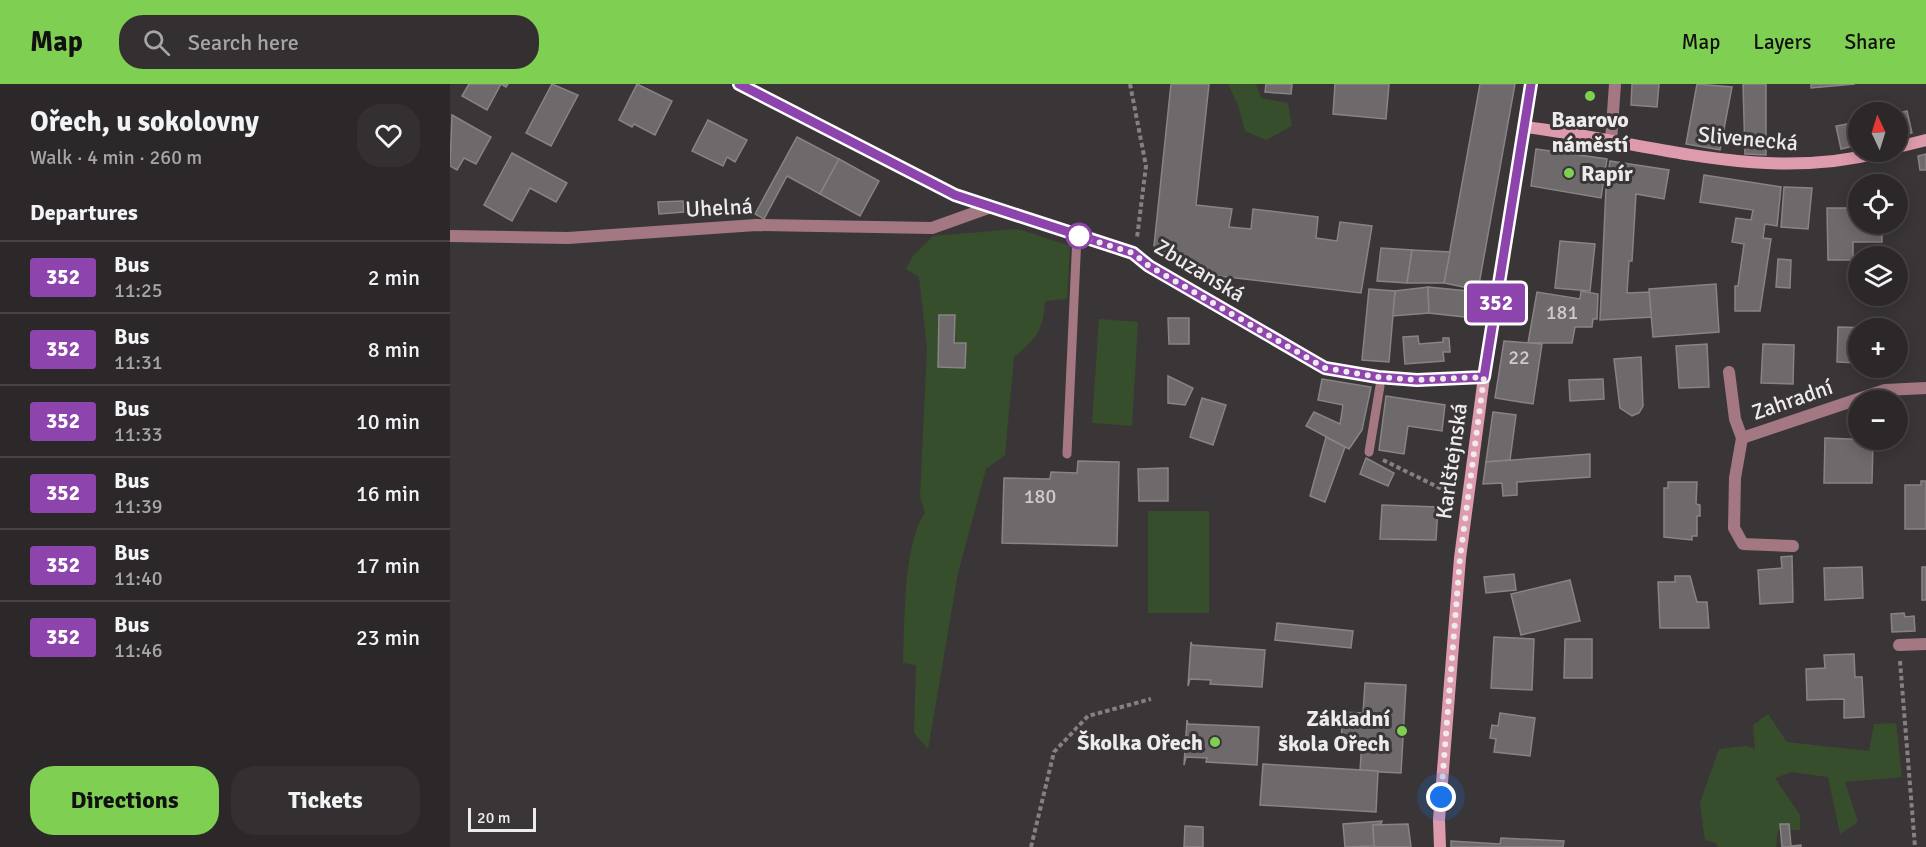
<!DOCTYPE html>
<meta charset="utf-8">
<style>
:root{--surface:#2c2829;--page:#343031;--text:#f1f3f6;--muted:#a6a6a8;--line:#484446;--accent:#7fd052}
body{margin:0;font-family:Signika,sans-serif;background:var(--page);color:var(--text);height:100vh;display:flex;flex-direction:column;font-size:22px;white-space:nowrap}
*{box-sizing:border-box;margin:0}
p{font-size:20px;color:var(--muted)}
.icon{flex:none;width:33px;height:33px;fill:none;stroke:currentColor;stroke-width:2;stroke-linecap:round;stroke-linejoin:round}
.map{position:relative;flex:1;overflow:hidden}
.sheet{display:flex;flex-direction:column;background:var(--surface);width:450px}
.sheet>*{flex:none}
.badge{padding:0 12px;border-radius:4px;font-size:21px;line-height:39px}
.needle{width:39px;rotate:356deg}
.fabs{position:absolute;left:1398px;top:18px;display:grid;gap:12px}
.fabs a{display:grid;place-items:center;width:60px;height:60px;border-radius:50%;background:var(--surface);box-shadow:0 3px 15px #0003,0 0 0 2px var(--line);font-size:30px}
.scale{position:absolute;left:18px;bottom:15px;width:68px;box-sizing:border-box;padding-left:6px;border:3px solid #eeebec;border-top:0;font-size:16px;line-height:21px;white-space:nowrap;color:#eeebec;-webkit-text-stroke:4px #3a3637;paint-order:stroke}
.you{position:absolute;width:30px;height:30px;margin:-15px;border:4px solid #fff;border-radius:50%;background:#1a73e8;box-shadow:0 0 0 9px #1a73e833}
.map>.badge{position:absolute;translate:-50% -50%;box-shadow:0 0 0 3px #fff}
h2{padding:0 30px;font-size:22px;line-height:54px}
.round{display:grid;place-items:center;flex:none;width:63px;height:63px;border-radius:24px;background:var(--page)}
.overview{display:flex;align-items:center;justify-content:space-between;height:102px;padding:0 30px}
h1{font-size:28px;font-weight:800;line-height:45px}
.button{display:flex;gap:12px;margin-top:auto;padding:12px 30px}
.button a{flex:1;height:69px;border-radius:24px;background:var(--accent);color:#111;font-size:24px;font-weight:800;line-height:69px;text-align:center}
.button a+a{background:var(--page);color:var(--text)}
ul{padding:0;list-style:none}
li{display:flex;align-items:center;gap:18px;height:72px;padding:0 30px;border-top:2px solid var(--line)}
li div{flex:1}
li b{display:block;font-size:22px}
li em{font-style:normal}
li .badge{min-width:66px;font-weight:700;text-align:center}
header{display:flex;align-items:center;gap:36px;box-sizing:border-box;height:84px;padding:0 30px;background:var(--accent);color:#111}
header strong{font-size:28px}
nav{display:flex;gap:33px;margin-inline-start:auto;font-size:21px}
.search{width:420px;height:54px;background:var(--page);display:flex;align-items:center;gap:15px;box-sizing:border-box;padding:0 21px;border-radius:24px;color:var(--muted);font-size:22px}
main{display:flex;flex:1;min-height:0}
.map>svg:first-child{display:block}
</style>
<header>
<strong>Map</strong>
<div class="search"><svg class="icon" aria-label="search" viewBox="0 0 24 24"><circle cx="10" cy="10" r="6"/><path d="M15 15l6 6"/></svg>Search here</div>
<nav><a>Map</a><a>Layers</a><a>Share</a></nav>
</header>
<main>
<section class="sheet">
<div class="overview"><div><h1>Ořech, u sokolovny</h1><p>Walk · 4 min · 260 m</p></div><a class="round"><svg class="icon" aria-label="heart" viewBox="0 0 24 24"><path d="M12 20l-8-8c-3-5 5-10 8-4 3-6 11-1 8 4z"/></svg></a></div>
<h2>Departures</h2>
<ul>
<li><span class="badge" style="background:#8e44ad;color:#fff">352</span><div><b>Bus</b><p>11:25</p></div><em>2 min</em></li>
<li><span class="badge" style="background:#8e44ad;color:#fff">352</span><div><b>Bus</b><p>11:31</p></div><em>8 min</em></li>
<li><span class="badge" style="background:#8e44ad;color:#fff">352</span><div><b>Bus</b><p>11:33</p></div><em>10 min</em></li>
<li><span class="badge" style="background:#8e44ad;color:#fff">352</span><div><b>Bus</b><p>11:39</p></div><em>16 min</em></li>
<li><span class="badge" style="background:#8e44ad;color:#fff">352</span><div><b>Bus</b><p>11:40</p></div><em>17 min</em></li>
<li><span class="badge" style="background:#8e44ad;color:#fff">352</span><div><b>Bus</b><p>11:46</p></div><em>23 min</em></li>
</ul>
<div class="button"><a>Directions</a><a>Tickets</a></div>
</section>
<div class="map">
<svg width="1476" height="763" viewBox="0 0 1476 763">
<rect width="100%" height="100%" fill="#3a3637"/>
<g fill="#374e2c">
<path d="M778 0H806L811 14 838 19 842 42 816 56 795 47 788 21Z"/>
<path d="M568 145 620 162 617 215 595 217C593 247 587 254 564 273L555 371 536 385 508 489 478 665 464 649 466 581 453 579C455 540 453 459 475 429L470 413 477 264 469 193 456 185 463 172 483 152Z"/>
<path d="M649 235 688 238 682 342 642 339Z"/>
<rect x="698" y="427" width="61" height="102"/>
<path d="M1318 630 1337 658 1419 667 1424 640 1446 639 1452 693 1395 698 1408 738 1390 750 1378 693 1341 688 1325 694 1350 731V746H1328L1326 763H1268L1266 759 1255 756 1250 719 1269 665 1296 662 1305 665 1303 641Z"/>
</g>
<g fill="#6e696a" stroke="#898385" stroke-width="1.5">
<path d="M19 0H58L56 3 51 0 37 26 12 12Z"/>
<path d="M102 0 128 11 101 62 76 49Z"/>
<path d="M187 0 222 17 205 51 184 40 182 43 169 36Z"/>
<path d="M721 0H759L746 121 782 125 779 143 801 145 803 125 868 133 866 154 887 157 890 138 922 142 911 209 744 189 704 162Z"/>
<path d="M816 0H842L841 10 815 8Z"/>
<path d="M885 0H939L936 35 883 30Z"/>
<path d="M1030 0H1065L1028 206 994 199Z"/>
<path d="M1182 0H1209L1207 23 1181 21Z"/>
<path d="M1247 0 1282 3 1270 66 1236 60Z"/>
<path d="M1293 0H1316V71L1295 70Z"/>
<path d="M1361 0H1405L1361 4Z"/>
<path d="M1457 27 1462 49 1448 52V29Z"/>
<path d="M2 31 41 53 26 80 14 74 7 86 0 82Z"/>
<path d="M258 36 297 56 285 78 277 73 273 82 242 67Z"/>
<path d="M1408 38V61L1391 65 1386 42Z"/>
<path d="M347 53 389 75 370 110 337 92 314 135 305 130Z"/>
<path d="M1086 65 1157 75 1151 114 1081 102Z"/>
<path d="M62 69 117 99 106 118 80 104 62 137 34 121Z"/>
<path d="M1476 70V86H1470L1468 72Z"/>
<path d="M389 75 429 97 410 132 370 110Z"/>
<path d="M1160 77 1219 86 1214 115 1186 110 1182 177H1179L1177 209 1201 208 1203 233 1150 236 1156 104Z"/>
<path d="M1254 91 1331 103 1327 142 1315 140 1313 154 1321 155 1310 227H1285V202H1288L1294 160 1282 158 1286 134 1301 136 1303 126 1250 118Z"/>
<path d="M1334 103 1362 104 1358 145 1331 143Z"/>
<path d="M233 117 234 128 209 130 208 118Z"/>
<path d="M1377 124H1407L1408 140H1432V158H1403V176H1378Z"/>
<path d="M1110 157 1145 160 1140 207 1105 204Z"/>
<path d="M931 164 962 166 957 199 927 197Z"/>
<path d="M962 166 1000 168 994 199H957Z"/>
<path d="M1328 175 1341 176 1340 204 1326 203Z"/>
<path d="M1266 200 1269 248 1203 253 1199 205Z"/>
<path d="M978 203 979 229 942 232 945 207Z"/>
<path d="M978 203 1028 208 1023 234 979 229Z"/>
<path d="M919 205 945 207 939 278 912 276Z"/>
<path d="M1131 207 1148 210 1147 235H1143L1142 243H1125L1122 259H1078L1087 208 1130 215Z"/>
<path d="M489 231H505L504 259H516L515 284 488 283Z"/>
<path d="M718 234H739V260H719Z"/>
<path d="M1388 243 1426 244H1408V279L1387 278Z"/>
<path d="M968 252 969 260 993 258V254H999L1000 268H993L994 277 955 280 953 253Z"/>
<path d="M1054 257 1092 260 1083 320 1045 314Z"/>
<path d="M1257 260 1259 303 1229 304 1226 262Z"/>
<path d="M1313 260 1344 261 1343 300 1311 299Z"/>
<path d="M1191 273 1193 322 1189 329 1182 332 1170 324 1164 275Z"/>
<path d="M718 292 743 304 735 321 718 319Z"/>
<path d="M872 295 921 303 912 346 899 365 856 342 864 328 890 340 893 321 868 316Z"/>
<path d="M1153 295 1154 315 1120 317 1119 296Z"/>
<path d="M936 312 995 321 992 347 958 342 954 370 929 366Z"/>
<path d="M752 314 776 321 763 361 740 353Z"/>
<path d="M1043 328 1066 331 1060 376 1036 378Z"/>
<path d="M876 353 895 363 875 418 860 412Z"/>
<path d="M1375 354 1423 356 1422 399H1374Z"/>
<path d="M1140 370V393L1067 398V411L1053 412 1052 399 1033 400 1036 378Z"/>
<path d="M916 374 944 389 938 402 910 390Z"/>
<path d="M628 377 669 378 667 462 552 459 554 394 600 395 601 388 627 389Z"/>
<path d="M718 384V417H689L688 385Z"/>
<path d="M1471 397H1476V445H1455V401H1471Z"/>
<path d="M1218 398H1247L1246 420 1250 421V432H1247V452H1242V456L1214 453V404H1218Z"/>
<path d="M932 421 988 423 986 456 930 455Z"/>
<path d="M1342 472 1343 518 1310 520 1308 486 1332 484 1331 473Z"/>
<path d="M1412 483 1413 514 1375 516 1374 484Z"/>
<rect x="1472" y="483" width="4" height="33"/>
<path d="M1064 490 1066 506 1036 509 1034 493Z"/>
<path d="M1225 492H1240L1247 518H1257L1259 544H1210L1208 498H1225Z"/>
<path d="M1120 496 1130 537 1071 551 1061 510Z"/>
<path d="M1454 529 1455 533 1464 532 1465 547 1442 548 1441 530Z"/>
<path d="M827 539 903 547 901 564 825 556Z"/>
<path d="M1044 553 1084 555 1082 606 1041 604Z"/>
<path d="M1115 555H1142V594H1114Z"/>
<path d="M741 558 742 561 815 566 812 603 760 600 761 596 740 595 738 602Z"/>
<path d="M1404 570 1405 593H1412L1414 633 1394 634V615L1357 616 1356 585 1375 584 1374 571Z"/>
<path d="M915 599 956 601 951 689 910 687 912 657 891 656 893 628 913 629Z"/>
<path d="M1050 629 1085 634 1080 672 1044 668 1046 655 1040 654 1042 641 1048 642Z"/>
<path d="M737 636 738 640 809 643 807 681 756 678 757 674 736 673 734 681Z"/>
<path d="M813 680 928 687 926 728 810 721Z"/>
<path d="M932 737 931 740 923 741 924 762 895 763 893 740Z"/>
<path d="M958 740 961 763H924L923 741Z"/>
<path d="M1330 740H1339L1341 762 1351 761V763H1332Z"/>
<path d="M735 742 753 743V763H734Z"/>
<path d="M1051 754 1114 757 1113 763H1001V757L1050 760Z"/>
</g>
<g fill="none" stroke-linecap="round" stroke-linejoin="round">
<g stroke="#858182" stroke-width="4" stroke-dasharray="4.5 3" stroke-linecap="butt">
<path d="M680 0 696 82 687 154"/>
<path d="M933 376 996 407"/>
<path d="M1450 577 1465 763"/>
<path d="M581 763 604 668 638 632 701 615"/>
</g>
<g stroke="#a37883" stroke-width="9">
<path d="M919 368 930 302"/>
<path d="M617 370 627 151"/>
</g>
<g stroke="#a37883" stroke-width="12">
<path d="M1161 57 1165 0"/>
<path d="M0 152 118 154 306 141 482 144 538 124"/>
<path d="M1279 288 1285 335 1292 354 1285 394 1284 444 1293 460 1343 462"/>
<path d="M1292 354 1435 306 1476 304"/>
<path d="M1449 561 1476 560"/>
</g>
<g stroke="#df9bae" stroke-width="12">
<path d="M289 0 505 111 683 169 699 182 875 284 928 293 967 296 1034 293"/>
<path d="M1075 43C1195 57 1310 100 1432 68"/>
<path d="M1448 63 1476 56"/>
<path d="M990 763 989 736 1010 474 1034 293 1081 0"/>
</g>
</g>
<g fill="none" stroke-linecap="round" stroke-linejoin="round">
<g stroke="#fff" stroke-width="14">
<path id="line" d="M289 0 505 111 683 169 699 182 875 284 928 293 967 296 1034 293 1081 0"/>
</g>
<use href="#line" stroke="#8e44ad" stroke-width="9"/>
<path stroke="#eeebec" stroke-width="6" stroke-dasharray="0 10.8" d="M629 152 683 169 699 182 875 284 928 293 967 296 1034 293 1010 474 991 713"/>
</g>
<g fill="#7fd052" stroke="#3a3637" stroke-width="2">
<circle cx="1140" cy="12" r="6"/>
<circle cx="1119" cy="89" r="6"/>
<circle cx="952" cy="647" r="6"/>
<circle cx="765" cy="658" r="6"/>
</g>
<circle fill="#fff" stroke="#8e44ad" stroke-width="3" cx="629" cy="152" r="12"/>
<g text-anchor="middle" stroke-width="6" stroke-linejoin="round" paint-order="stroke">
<g font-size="20" fill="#cecacc">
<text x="1112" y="235">181</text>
<text x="1069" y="280">22</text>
<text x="590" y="419">180</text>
</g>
<g font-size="22" font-weight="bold" fill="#eeebec" stroke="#3a3637" text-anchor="end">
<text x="1140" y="43" text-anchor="middle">Baarovo<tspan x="1140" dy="25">náměstí</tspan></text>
<text x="1131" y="97" text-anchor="start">Rapír</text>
<text x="940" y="642">Základní<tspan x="940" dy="25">škola Ořech</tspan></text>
<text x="753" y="666">Školka Ořech</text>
</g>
<g font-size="22" fill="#eeebec" stroke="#3a3637">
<text transform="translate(1298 54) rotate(5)" y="8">Slivenecká</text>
<text transform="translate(269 123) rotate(-3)" y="8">Uhelná</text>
<text transform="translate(750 186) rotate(31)" y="8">Zbuzanská</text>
<text transform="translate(1342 315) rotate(-19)" y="8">Zahradní</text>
<text transform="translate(1001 377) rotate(-82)" y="8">Karlštejnská</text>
</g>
</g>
</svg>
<div class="fabs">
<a><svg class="needle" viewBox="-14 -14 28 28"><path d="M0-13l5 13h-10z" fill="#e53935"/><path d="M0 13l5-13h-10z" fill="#a6a6a8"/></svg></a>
<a><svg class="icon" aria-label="locate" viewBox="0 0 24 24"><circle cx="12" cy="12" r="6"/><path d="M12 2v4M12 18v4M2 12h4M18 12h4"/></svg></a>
<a><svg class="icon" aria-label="layers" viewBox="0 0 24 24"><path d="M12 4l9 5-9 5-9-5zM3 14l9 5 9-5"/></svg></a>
<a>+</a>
<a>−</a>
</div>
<div class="scale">20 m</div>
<div class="you" style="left:991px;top:713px"></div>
<b class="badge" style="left:1046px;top:219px;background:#8e44ad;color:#fff">352</b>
</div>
</main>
